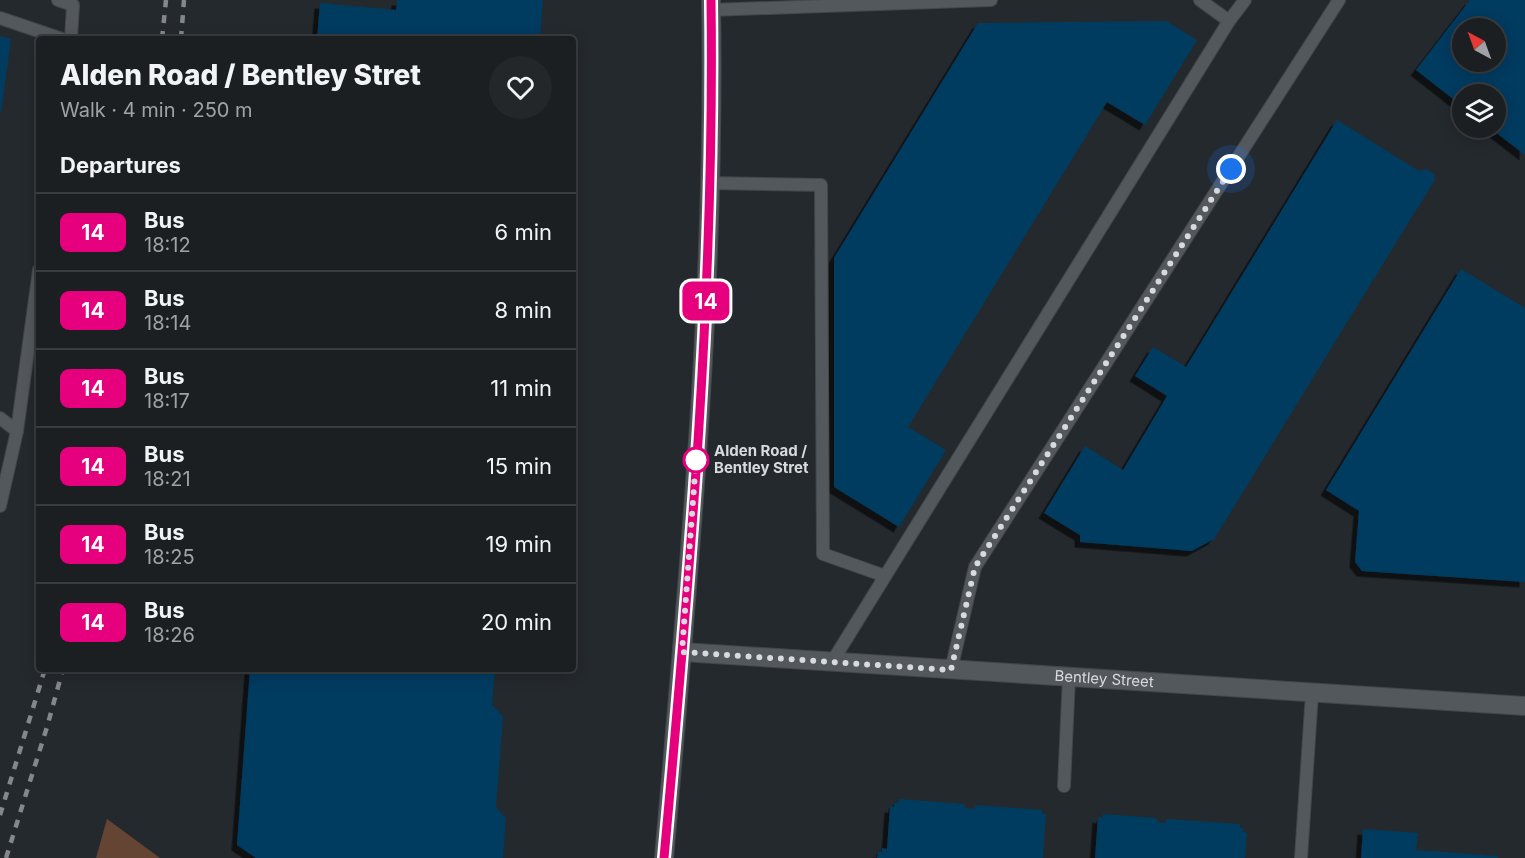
<!DOCTYPE html>
<meta charset="utf-8">
<style>
:root{--surface:#1b1f22;--page:#24272a;--text:#f1f3f6;--muted:#a0a2a5;--line:#393d40}
body{margin:0;font-family:Inter,sans-serif;background:var(--page);color:var(--text);height:100vh;display:flex;flex-direction:column;font-size:22px;white-space:nowrap}
*{box-sizing:border-box;margin:0}
p{font-size:20px;color:var(--muted)}
.icon{flex:none;width:33px;height:33px;fill:none;stroke:currentColor;stroke-width:2;stroke-linecap:round;stroke-linejoin:round}
.map{position:relative;flex:1;overflow:hidden}
.side{position:absolute;left:36px;top:36px;width:540px;height:636px;display:flex;flex-direction:column;background:var(--surface);border-radius:6px;box-shadow:0 3px 15px #0003,0 0 0 2px var(--line)}
.side>*{flex:none}
.badge{padding:0 12px;border-radius:9px;font-size:21px;line-height:39px}
.needle{width:39px;rotate:319deg}
.tools{position:absolute;left:1452px;top:18px;display:grid;gap:12px}
.tools a{display:grid;place-items:center;width:54px;height:54px;border-radius:50%;background:var(--surface);box-shadow:0 3px 15px #0003,0 0 0 2px var(--line);font-size:30px}
.you{position:absolute;width:30px;height:30px;margin:-15px;border:4px solid #fff;border-radius:50%;background:#1a73e8;box-shadow:0 0 0 9px #1a73e833}
.map>.badge{position:absolute;translate:-50% -50%;box-shadow:0 0 0 3px #fff}
h2{padding:0 24px;font-size:22px;line-height:54px}
.round{display:grid;place-items:center;flex:none;width:63px;height:63px;border-radius:32px;background:var(--page)}
.summary{display:flex;align-items:center;justify-content:space-between;height:102px;padding:0 24px}
h1{font-size:28px;font-weight:800;line-height:45px}
ul{padding:0;list-style:none}
li{display:flex;align-items:center;gap:18px;height:78px;padding:0 24px;border-top:2px solid var(--line)}
li div{flex:1}
li b{display:block;font-size:22px}
li em{font-style:normal}
li .badge{min-width:66px;font-weight:700;text-align:center}
.map>svg:first-child{display:block}
</style>
<div class="map">
<svg width="1525" height="858" viewBox="0 0 1525 858">
<defs>
<filter id="shadow"><feDropShadow dx="-5.5" dy="5.5" stdDeviation="0" flood-color="#0009"/></filter>
</defs>
<rect width="100%" height="100%" fill="#24292d"/>
<path fill="#644433" d="M107 819 160 858H96Z"/>
<g fill="#033b61" fill-rule="evenodd" filter="url(#shadow)">
<path d="M397 0H543L540 39H317L320 3 396 10Z"/>
<path d="M1470 0H1525V155L1490 128H1496V94H1462V106L1416 70ZM1462 28H1496V62H1462Z"/>
<path d="M1166 21 1197 40 1145 125 1107 102 908 427 946 450 899 527 834 487V258L978 23Z"/>
<path d="M0 36 11 39 1 113H0Z"/>
<path d="M1337 120 1419 171 1427 169 1434 174 1435 180 1410 220 1214 539 1192 551 1080 542V535L1044 513 1085 446 1123 470 1167 396 1135 376 1153 347 1186 367Z"/>
<path d="M1461 269 1525 308V582L1362 571 1355 562 1359 511 1326 490Z"/>
<path d="M250 669H495L492 705 503 716 496 807 506 818 503 858H256L237 845Z"/>
<path d="M899 799 965 804V808L975 809V805L1042 810V814H1046L1043 858H877L878 852H882V848L887 849 890 807H894V803H899Z"/>
<path d="M1103 814 1157 818V822L1166 823V819L1240 824V828H1244L1243 832 1247 833 1245 858H1095L1098 817 1102 818Z"/>
<path d="M1363 829 1418 833 1416 850 1498 856V858H1361Z"/>
</g>
<g fill="none" stroke-linecap="round" stroke-linejoin="round">
<g stroke="#424649" stroke-width="14">
<g id="lane">
<path d="M58 0 73 5 71 39"/>
<path d="M711 10 991 0"/>
<path d="M0 18 62 39"/>
<path d="M1229 21 1245 0"/>
<path d="M709 183 821 185 823 554 885 576"/>
<path d="M0 418 17 431 0 506"/>
<path d="M17 431 39 270"/>
<path d="M832 662 1229 21 1200 0"/>
<path d="M951 670 975 567 1339 0"/>
<path d="M1064 786 1069 677"/>
<path d="M1301 858 1312 693"/>
</g>
</g>
<g stroke="#424649" stroke-width="20">
<g id="street">
<path id="s1" d="M682 652 1525 706"/>
</g>
</g>
<g stroke="#424649" stroke-width="20">
<path id="secondary" d="M664 858C689 573 716 287 711 0"/>
</g>
<use href="#lane" stroke="#53585d" stroke-width="12"/>
<use href="#street" stroke="#53585d" stroke-width="18"/>
<use href="#secondary" stroke="#53585d" stroke-width="18"/>
<g stroke="#84888c" stroke-width="4.5" stroke-dasharray="8 8" stroke-linecap="butt">
<path d="M162 39 166 0"/>
<path d="M181 39 184 0"/>
<path d="M0 815 45 669"/>
<path d="M6 858 47 727 63 669"/>
</g>
</g>
<g fill="none" stroke-linecap="round" stroke-linejoin="round">
<g stroke="#fff" stroke-width="14">
<path id="line" d="M664 858C690 573 715 287 711 0"/>
</g>
<use href="#line" stroke="#e6007e" stroke-width="9"/>
<path stroke="#d8dbde" stroke-width="6" stroke-dasharray="0 10.8" d="M696 460 682 652 951 670 975 567 1231 169"/>
</g>
<circle fill="#fff" stroke="#e6007e" stroke-width="3" cx="696" cy="460" r="12"/>
<g text-anchor="middle" stroke-width="4.5" stroke-linejoin="round" paint-order="stroke">
<g font-size="15" font-weight="bold" fill="#d8dbde" stroke="#24292d" text-anchor="start">
<text x="714" y="456">Alden Road /<tspan x="714" dy="17">Bentley Stret</tspan></text>
</g>
<g font-size="15" fill="#d8dbde" stroke="#24292d">
<text dy="5" stroke="none"><textPath href="#s1" startOffset="423">Bentley Street</textPath></text>
</g>
</g>
</svg>
<div class="tools">
<a><svg class="needle" viewBox="-14 -14 28 28"><path d="M0-13l5 13h-10z" fill="#e53935"/><path d="M0 13l5-13h-10z" fill="#a0a2a5"/></svg></a>
<a><svg class="icon" aria-label="layers" viewBox="0 0 24 24"><path d="M12 4l9 5-9 5-9-5zM3 14l9 5 9-5"/></svg></a>
</div>
<div class="you" style="left:1231px;top:169px"></div>
<b class="badge" style="left:706px;top:301px;background:#e6007e;color:#fff">14</b>
<section class="side">
<div class="summary"><div><h1>Alden Road / Bentley Stret</h1><p>Walk · 4 min · 250 m</p></div><a class="round"><svg class="icon" aria-label="heart" viewBox="0 0 24 24"><path d="M12 20l-8-8c-3-5 5-10 8-4 3-6 11-1 8 4z"/></svg></a></div>
<h2>Departures</h2>
<ul>
<li><span class="badge" style="background:#e6007e;color:#fff">14</span><div><b>Bus</b><p>18:12</p></div><em>6 min</em></li>
<li><span class="badge" style="background:#e6007e;color:#fff">14</span><div><b>Bus</b><p>18:14</p></div><em>8 min</em></li>
<li><span class="badge" style="background:#e6007e;color:#fff">14</span><div><b>Bus</b><p>18:17</p></div><em>11 min</em></li>
<li><span class="badge" style="background:#e6007e;color:#fff">14</span><div><b>Bus</b><p>18:21</p></div><em>15 min</em></li>
<li><span class="badge" style="background:#e6007e;color:#fff">14</span><div><b>Bus</b><p>18:25</p></div><em>19 min</em></li>
<li><span class="badge" style="background:#e6007e;color:#fff">14</span><div><b>Bus</b><p>18:26</p></div><em>20 min</em></li>
</ul>
</section>
</div>
